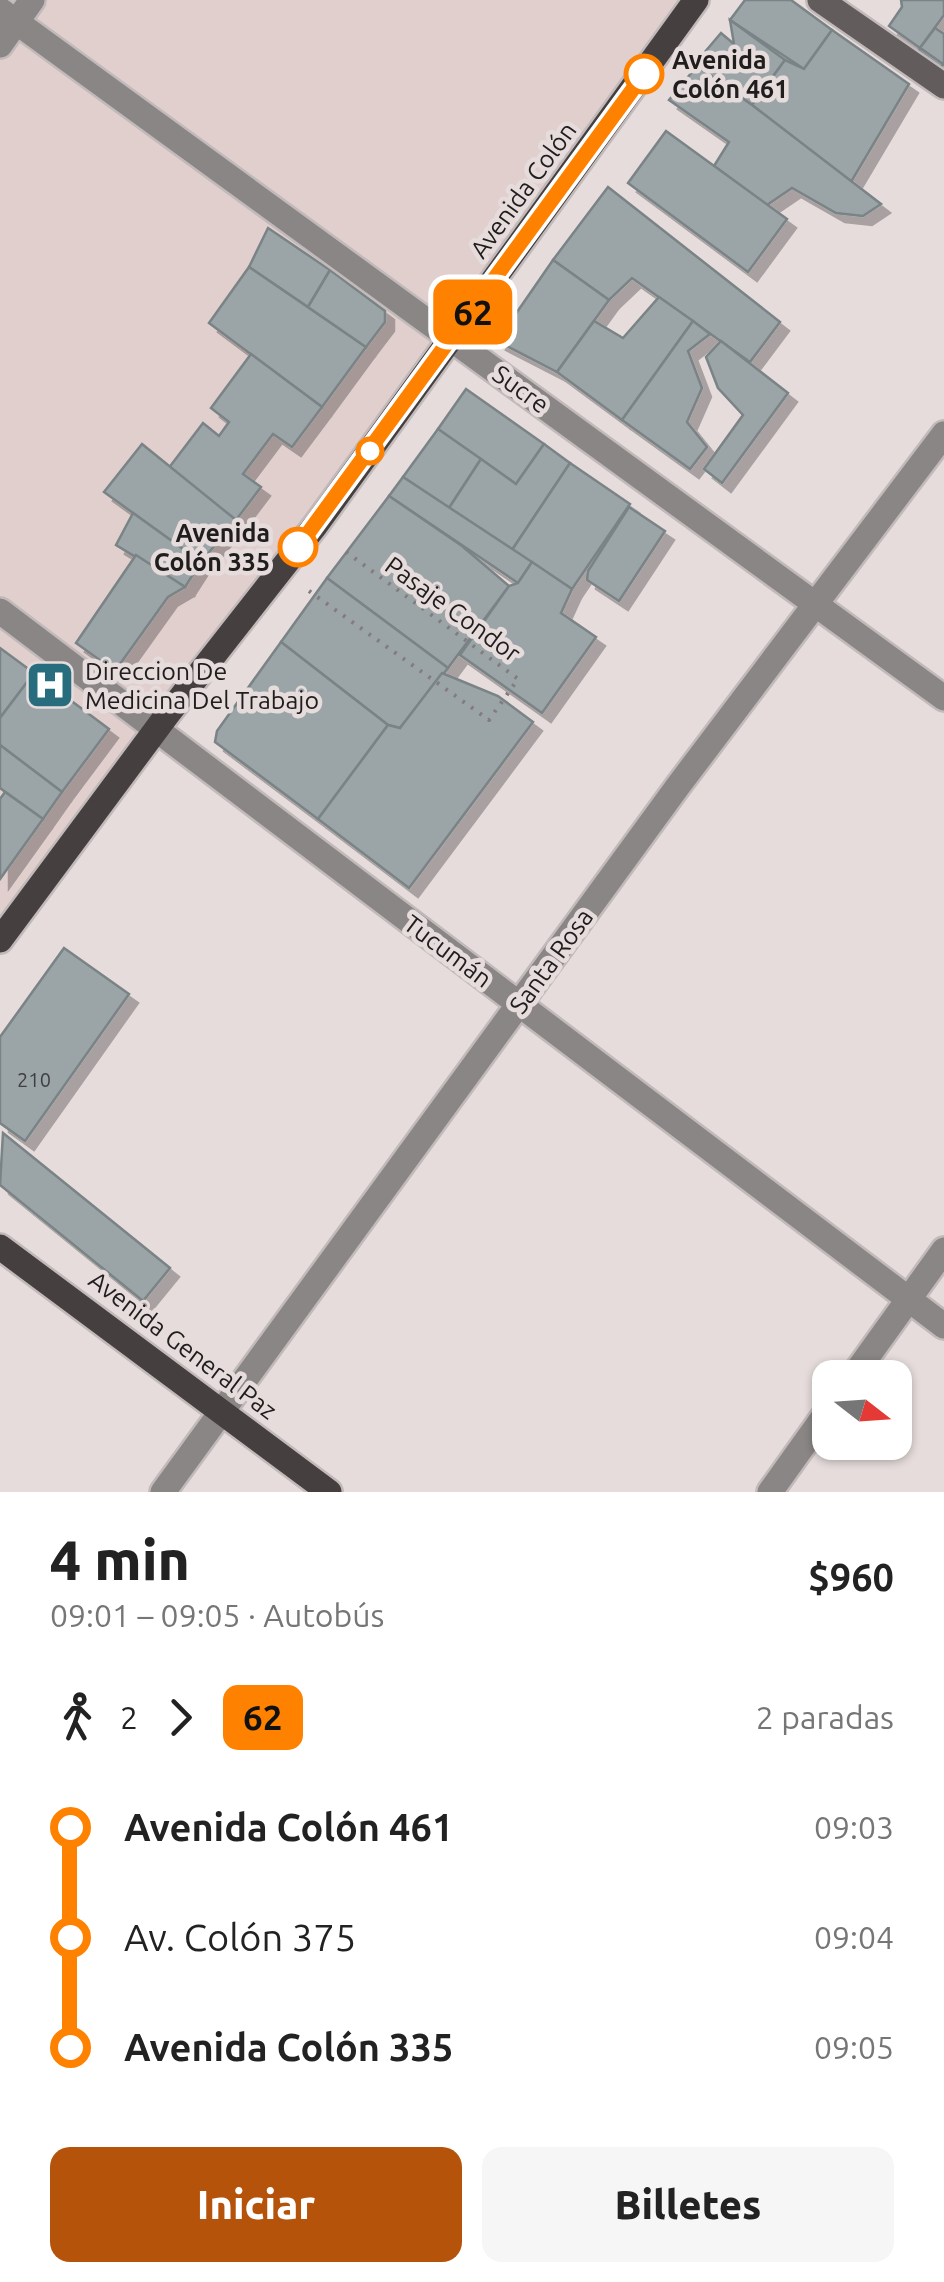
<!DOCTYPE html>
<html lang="es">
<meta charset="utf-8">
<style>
:root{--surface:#fff;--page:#f6f6f6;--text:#222;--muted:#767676;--accent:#b45309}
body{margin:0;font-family:Ubuntu,sans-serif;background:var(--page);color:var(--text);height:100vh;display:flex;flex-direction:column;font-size:38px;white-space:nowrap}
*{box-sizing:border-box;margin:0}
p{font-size:32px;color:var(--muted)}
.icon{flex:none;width:55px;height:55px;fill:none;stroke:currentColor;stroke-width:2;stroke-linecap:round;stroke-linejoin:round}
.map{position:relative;height:1492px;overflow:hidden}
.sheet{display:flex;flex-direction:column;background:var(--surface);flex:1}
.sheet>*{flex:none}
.badge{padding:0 20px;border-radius:15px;font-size:35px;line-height:65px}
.needle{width:65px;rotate:107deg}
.controls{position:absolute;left:812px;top:1360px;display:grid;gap:20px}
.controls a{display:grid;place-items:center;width:100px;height:100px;border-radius:20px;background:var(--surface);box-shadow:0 2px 8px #0004;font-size:50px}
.map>.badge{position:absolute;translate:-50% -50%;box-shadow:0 0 0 5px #fff}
.legs{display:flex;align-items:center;gap:15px;height:110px;padding:0 50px;font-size:32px}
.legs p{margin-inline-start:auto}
.head{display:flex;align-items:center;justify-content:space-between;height:170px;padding:0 50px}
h1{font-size:55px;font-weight:800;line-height:75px}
.primary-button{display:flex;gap:20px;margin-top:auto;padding:20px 50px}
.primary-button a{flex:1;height:115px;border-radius:20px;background:var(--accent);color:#fff;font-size:40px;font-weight:800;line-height:115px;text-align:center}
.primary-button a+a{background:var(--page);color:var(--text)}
ul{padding:0 50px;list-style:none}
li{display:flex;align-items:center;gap:35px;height:110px;font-size:38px}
li i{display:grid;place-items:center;width:15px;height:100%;margin:0 12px;background:currentColor}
li i::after{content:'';width:25px;height:25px;margin:-12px;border:8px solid;border-radius:50%;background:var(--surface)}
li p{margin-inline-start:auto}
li:first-child i{background:linear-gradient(#0000 50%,currentColor 0)}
li:last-child i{background:linear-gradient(currentColor 50%,#0000 0)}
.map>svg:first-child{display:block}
</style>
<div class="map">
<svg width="944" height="1492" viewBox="0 0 944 1492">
<defs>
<filter id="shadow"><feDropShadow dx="9" dy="9" stdDeviation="0" flood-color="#0004"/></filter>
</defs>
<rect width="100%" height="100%" fill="#e6dcdc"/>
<path fill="#e1cfce" d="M0 0H695L0 950Z"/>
<g fill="#9ba4a7" stroke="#7a8385" stroke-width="2.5" filter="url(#shadow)">
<path d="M745 0H791L832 30 804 69 730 20Z"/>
<path d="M901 0H944V15L920 48 889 26 902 7Z"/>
<path d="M730 20 785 60 752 105 697 66 718 64 704 53 721 33 734 44Z"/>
<path d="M935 28 944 34V65L920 48Z"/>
<path d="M832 30 909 84 851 182 752 105 785 60 804 69Z"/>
<path d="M920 48 943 64 941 67 919 51Z"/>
<path d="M697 66 752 105 881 204 863 216 836 213 792 188 767 205 714 166 729 142 669 100Z"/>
<path d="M666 131 787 219 748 272 628 183Z"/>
<path d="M608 187 780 322 750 362 632 278 609 300 553 260Z"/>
<path d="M268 228 330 270 308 307 249 267Z"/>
<path d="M553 260 609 300 557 372 497 341Z"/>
<path d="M249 267 366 347 322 407 209 323Z"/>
<path d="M330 270 385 311V322L366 347 308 307Z"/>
<path d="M659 297 693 321 622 420 557 372 594 321 623 338Z"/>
<path d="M693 321 710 334 688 351 702 388 687 422 707 447 690 469 622 420Z"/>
<path d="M721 341 788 393 722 483 704 469 743 415 718 388 706 357Z"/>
<path d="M251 354 322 407 292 447 273 434 243 474 261 487 236 520 168 469 203 423 219 436 229 422 211 408Z"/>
<path d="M466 389 544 444 516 484 438 429Z"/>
<path d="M438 429 481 459 449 508 403 477Z"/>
<path d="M142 444 236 520 201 562 104 492Z"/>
<path d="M544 444 570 463 512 550 449 508 481 459 516 484Z"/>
<path d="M570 463 630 504 572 589 512 550Z"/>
<path d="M403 477 532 562 518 583 389 496Z"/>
<path d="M389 496 462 546 509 586 448 668 327 578Z"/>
<path d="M629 507 665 531 619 601 587 580 588 571Z"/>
<path d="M133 513 201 562 185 587 116 545Z"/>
<path d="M136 555 185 587 168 597 115 671 76 643Z"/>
<path d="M532 562 572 589 561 613 596 637 542 713 460 655 509 586 518 583Z"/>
<path d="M327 578 448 668 400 728 388 725 281 642Z"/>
<path d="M281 642 388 725 318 819 215 742 217 731Z"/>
<path d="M0 648 34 673 0 718Z"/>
<path d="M34 673 109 729 62 792 0 745V718Z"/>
<path d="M442 673 498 696 533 722 409 888 318 819 388 725 400 728Z"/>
<path d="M0 745 62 792 43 819 0 788Z"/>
<path d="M5 792 43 819 0 879V799Z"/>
<path d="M64 948 129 994 25 1141 0 1123V1037Z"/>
<path d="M3 1133 170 1268 143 1301 0 1185Z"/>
</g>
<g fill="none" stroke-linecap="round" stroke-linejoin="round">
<g stroke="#c2baba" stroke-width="30">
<g id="street">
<path d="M0 10 944 698"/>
<path d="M0 45 32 0"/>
<path d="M0 611 944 1326"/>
<path d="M852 1378 944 1250"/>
<path d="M163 1492 678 786 944 434"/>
<path d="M770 1492 830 1408"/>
</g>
</g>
<g stroke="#c2baba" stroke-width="30">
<path id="secondary" d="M820 0 944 86"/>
</g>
<g stroke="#c2baba" stroke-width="30">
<g id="primary">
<path d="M0 940 167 715 316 525 696 0"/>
<path d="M0 1247 329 1492"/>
</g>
</g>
<path stroke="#827c7c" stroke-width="4" stroke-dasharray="2.5 8" stroke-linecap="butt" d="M309 591 489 720 518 679 341 548"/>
<use href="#street" stroke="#8a8686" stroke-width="25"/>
<use href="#secondary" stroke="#625c5c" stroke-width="25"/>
<use href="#primary" stroke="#463f3f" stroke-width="25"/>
</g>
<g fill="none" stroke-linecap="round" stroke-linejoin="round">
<g stroke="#fff" stroke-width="22">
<path id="line-1" d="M298 547 644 74"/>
</g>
<use href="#line-1" stroke="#ff8100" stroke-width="15"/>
</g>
<defs>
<g id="hospital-square" transform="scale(2.5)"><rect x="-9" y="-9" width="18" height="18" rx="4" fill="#286d7d" stroke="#e6dcdc"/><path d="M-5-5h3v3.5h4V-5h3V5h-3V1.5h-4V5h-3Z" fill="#fff"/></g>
</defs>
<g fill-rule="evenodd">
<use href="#hospital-square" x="50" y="685"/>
</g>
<g fill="#fff" stroke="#ff8100" stroke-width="5">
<circle cx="644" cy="74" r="18"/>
<circle cx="370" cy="451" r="12"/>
<circle cx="298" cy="547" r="18"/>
</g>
<g text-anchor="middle" stroke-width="9" stroke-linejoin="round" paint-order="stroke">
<g font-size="20" fill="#3f3f40">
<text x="34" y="1087">210</text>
</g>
<g font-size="25" font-weight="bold" fill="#201d1d" stroke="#e6dcdc" text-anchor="start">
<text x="672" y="69">Avenida<tspan x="672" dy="29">Colón 461</tspan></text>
<text x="270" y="542" text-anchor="end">Avenida<tspan x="270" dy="29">Colón 335</tspan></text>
</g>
<g font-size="25" fill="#201d1d" stroke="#e6dcdc">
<text transform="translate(523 190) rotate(-54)" y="9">Avenida Colón</text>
<text transform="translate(521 389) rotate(36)" y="9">Sucre</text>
<text transform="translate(453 609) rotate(36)" y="9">Pasaje Condor</text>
<text transform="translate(448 951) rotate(37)" y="9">Tucumán</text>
<text transform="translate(551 961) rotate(-54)" y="9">Santa Rosa</text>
<text transform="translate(183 1345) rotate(37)" y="9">Avenida General Paz</text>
</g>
<g font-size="25" fill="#201d1d" stroke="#e6dcdc" text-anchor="start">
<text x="85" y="680">Direccion De<tspan x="85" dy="29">Medicina Del Trabajo</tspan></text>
</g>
</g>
</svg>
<div class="controls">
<a><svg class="needle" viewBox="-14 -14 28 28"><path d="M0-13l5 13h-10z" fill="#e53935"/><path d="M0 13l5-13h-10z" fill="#767676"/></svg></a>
</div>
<b class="badge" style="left:473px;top:312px;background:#ff8100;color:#111">62</b>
</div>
<section class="sheet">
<div class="head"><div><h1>4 min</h1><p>09:01 – 09:05 · Autobús</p></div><b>$960</b></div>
<div class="legs"><svg class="icon" aria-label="walk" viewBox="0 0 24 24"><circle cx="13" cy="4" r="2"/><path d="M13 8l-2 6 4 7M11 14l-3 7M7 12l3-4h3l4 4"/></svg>2<svg class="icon" aria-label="forward" viewBox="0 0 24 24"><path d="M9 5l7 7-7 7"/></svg><b class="badge" style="background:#ff8100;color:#111">62</b><p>2 paradas</p></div>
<ul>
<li><i style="color:#ff8100"></i><b>Avenida Colón 461</b><p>09:03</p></li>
<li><i style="color:#ff8100"></i><span>Av. Colón 375</span><p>09:04</p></li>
<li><i style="color:#ff8100"></i><b>Avenida Colón 335</b><p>09:05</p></li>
</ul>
<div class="primary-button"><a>Iniciar</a><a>Billetes</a></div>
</section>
